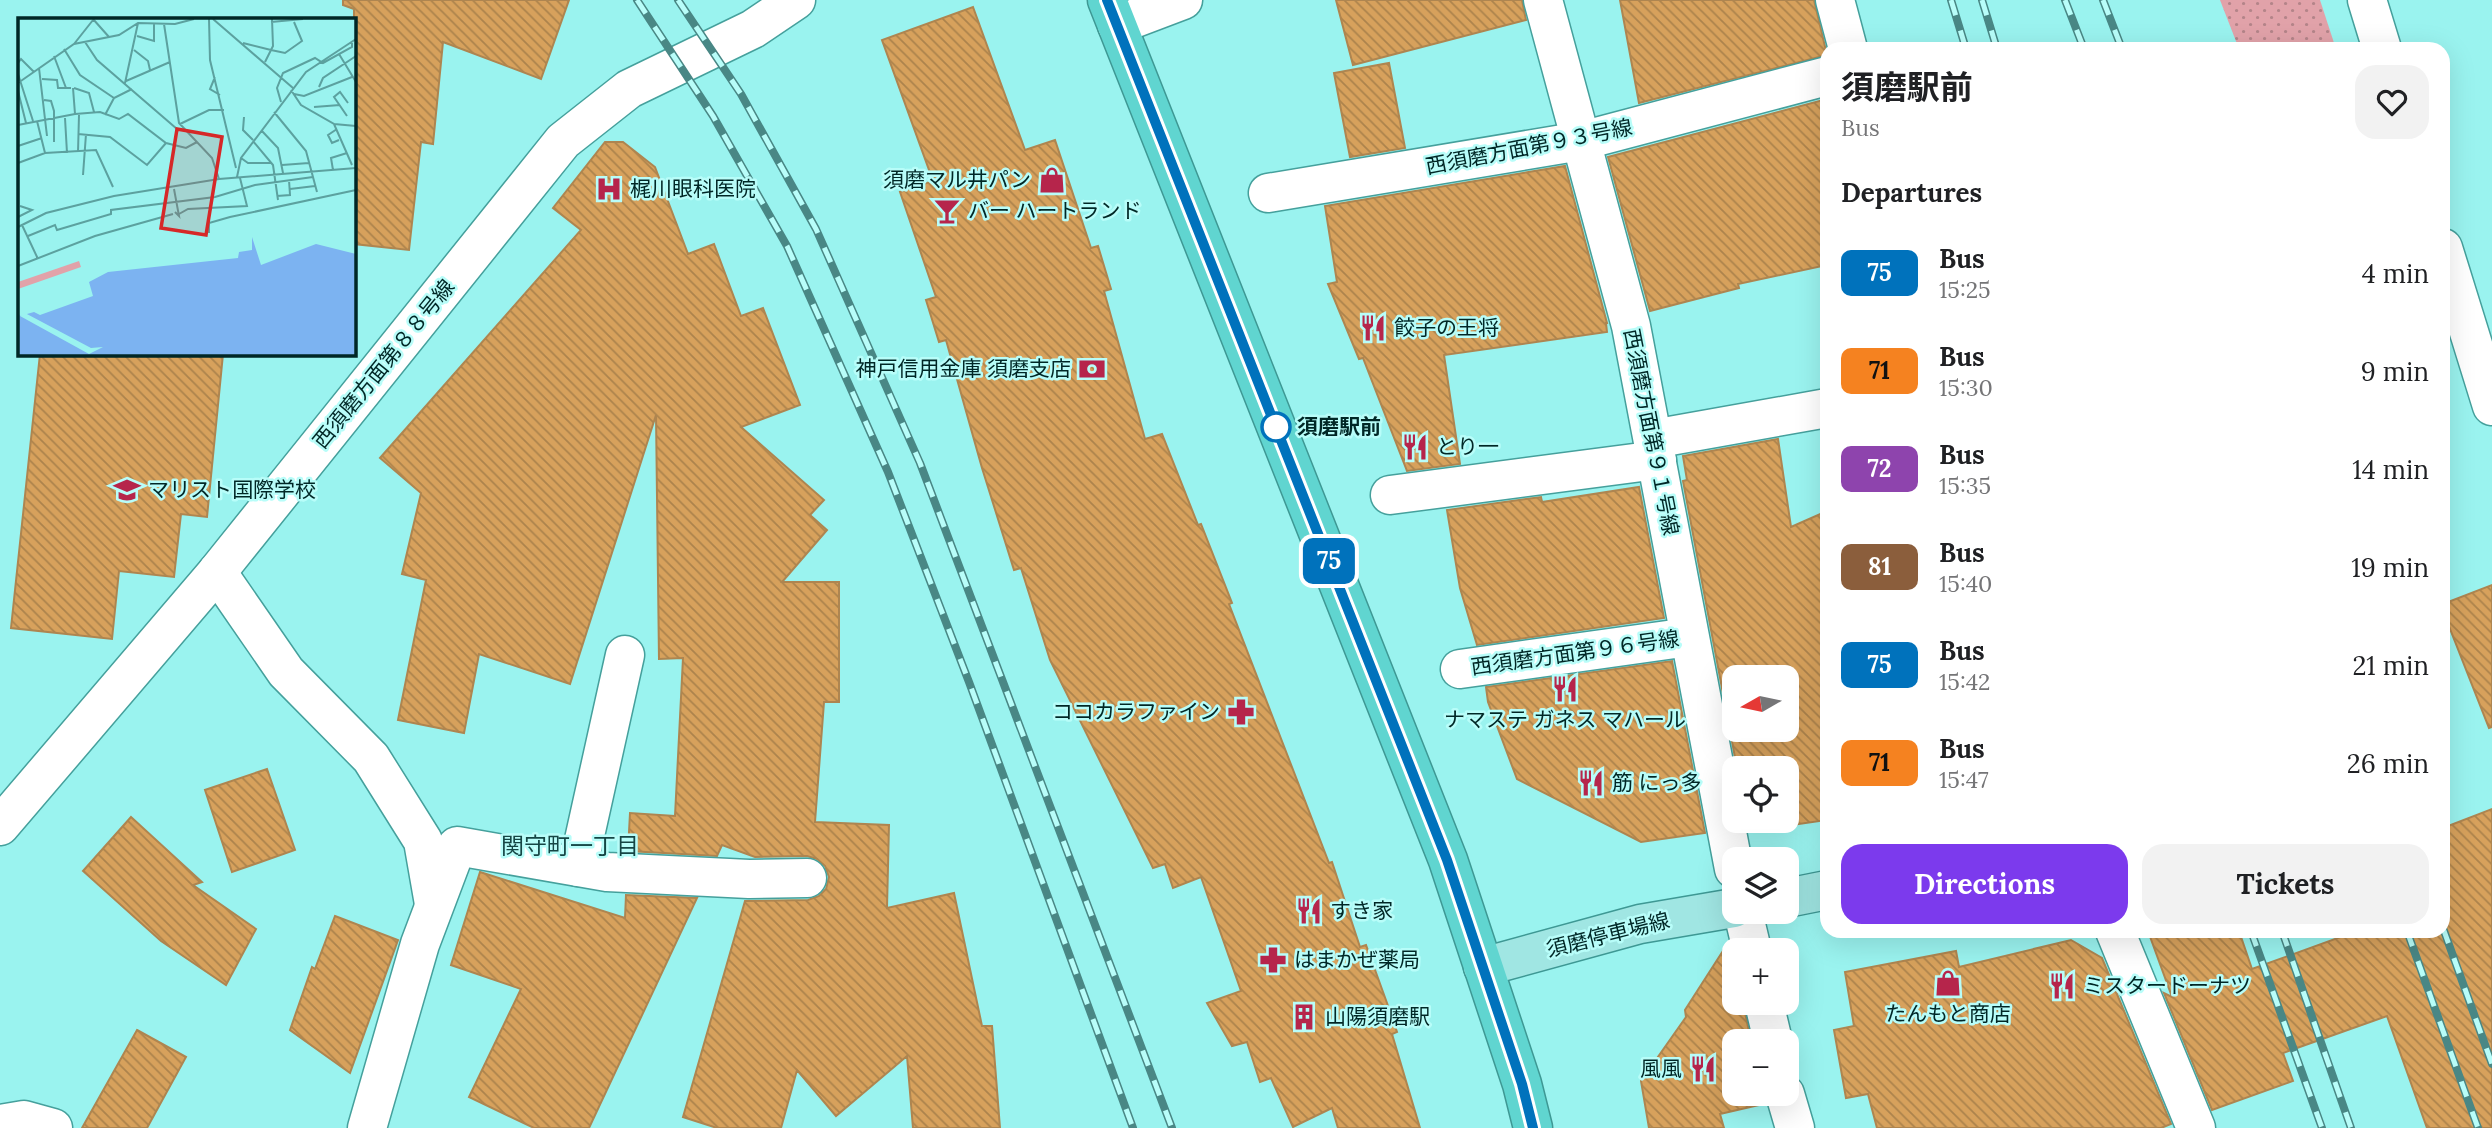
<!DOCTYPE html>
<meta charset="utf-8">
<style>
:root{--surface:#fff;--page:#f2f2f2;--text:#202124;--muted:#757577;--accent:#7c3aed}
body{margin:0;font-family:Lora,"Noto Sans JP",serif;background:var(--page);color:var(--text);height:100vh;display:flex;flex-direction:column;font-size:26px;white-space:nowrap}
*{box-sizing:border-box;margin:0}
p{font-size:23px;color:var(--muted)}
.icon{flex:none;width:38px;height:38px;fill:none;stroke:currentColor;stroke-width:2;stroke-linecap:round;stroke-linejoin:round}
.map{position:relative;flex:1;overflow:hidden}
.drawer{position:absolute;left:1820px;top:42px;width:630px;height:896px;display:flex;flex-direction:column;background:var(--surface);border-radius:21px;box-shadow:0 7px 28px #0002}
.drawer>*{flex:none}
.badge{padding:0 14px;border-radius:10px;font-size:24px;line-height:46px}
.needle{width:46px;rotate:261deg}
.buttons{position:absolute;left:1722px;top:665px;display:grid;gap:14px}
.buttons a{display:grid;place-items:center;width:77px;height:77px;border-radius:14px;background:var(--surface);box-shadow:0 7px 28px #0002;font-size:35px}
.map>.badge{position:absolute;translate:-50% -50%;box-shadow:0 0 0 4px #fff}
h2{padding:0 21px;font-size:26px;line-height:63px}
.round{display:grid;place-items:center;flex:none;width:74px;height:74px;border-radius:21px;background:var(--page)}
.summary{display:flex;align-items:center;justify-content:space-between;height:119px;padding:0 21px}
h1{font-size:33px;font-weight:700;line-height:52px}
.action{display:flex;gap:14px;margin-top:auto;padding:14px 21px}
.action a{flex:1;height:80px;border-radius:21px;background:var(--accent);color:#fff;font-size:28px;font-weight:700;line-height:80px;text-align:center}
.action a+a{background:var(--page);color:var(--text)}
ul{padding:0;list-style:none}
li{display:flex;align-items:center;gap:21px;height:98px;padding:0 21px}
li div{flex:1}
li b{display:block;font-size:26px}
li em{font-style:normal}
li .badge{min-width:77px;font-weight:700;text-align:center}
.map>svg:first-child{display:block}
</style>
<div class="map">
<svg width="2492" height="1128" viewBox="0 0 2492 1128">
<defs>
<pattern id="park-dots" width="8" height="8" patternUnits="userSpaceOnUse" patternTransform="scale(1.75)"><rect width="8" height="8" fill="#e1a2a9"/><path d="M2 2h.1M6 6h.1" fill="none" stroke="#b48489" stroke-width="1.8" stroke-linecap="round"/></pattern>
<pattern id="building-back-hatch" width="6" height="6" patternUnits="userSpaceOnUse" patternTransform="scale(1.75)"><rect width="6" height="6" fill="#d7a15c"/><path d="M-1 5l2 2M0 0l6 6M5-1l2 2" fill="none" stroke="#ac834c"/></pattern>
</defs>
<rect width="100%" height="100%" fill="#9af3ef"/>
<path fill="url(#park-dots)" d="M2220 0H2320L2336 49H2239Z"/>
<g fill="url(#building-back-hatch)" stroke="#ae8550" stroke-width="2" fill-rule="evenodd">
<path d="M343 0H569L541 79 443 42 433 144 421 142 409 250 354 244V9L343 5Z"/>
<path d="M1336 0H1522L1526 20 1353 65Z"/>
<path d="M1620 0H1814L1827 55 1639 103Z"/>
<path d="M973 7 1025 150 1055 140 1091 248 1098 246 1111 289 1104 291 1145 439 1162 434 1198 525 1201 524 1232 603 1229 604 1329 863 1332 862 1360 947 1366 945 1387 1003 1397 1032 1392 1034 1420 1128H1338L1332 1108 1293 1127 1271 1078 1260 1082 1247 1042 1232 1046 1207 1003 1241 991 1201 877 1173 888 1165 864 1153 868 1050 660 1021 568 1014 570 982 468 946 340 939 342 926 300 936 297 900 192 933 181 882 40Z"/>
<path d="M1389 63 1405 148 1350 157 1334 73Z"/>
<path d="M1827 99V265L1738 284 1739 288 1650 311 1608 157Z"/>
<path d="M605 142H623L655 167 688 254 714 244 741 316 763 308 800 405 741 427 824 500 810 515 827 530 782 582H839V702H824L815 822 889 825 887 908 954 893 982 1026H992L1000 1128H913L907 1056 836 1116 797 1070 781 1128H717L683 1117 745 901 808 900 819 896 826 889 829 877 825 866 817 859 807 856 755 857 722 845 717 856 628 851 630 813 675 816 683 658 659 659 656 415 570 684 479 654 464 733 398 720 426 580 402 574 421 493 380 458 581 230 553 208Z"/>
<path d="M1565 166 1607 323H1606L1607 332 1444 355 1460 464 1407 471 1363 358 1359 359 1328 284 1337 282 1325 206Z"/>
<path d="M40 354H223L207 517 181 514 174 577 119 571 112 639 11 628Z"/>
<path d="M1778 439 1791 527 1827 511V820L1749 831 1747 821H1787V768H1737L1683 481 1687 480 1683 456ZM1734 677H1787V730H1734Z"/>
<path d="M1639 487 1664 618 1477 645 1460 588 1447 510 1541 497 1542 502Z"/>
<path d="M2492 585V727L2489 728 2443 611V604Z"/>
<path d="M1672 661 1705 833 1641 842 1517 779 1488 702 1486 687Z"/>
<path d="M267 769 295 850 232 872 205 790Z"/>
<path d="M2492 809V1128H2427L2387 1016 2283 1053 2293 1081 2212 1110 2164 993 2172 997 2148 931H2239L2252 969 2357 931H2443V828Z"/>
<path d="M131 817 202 882 193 885 256 929 226 985 161 941 83 871Z"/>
<path d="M480 872 625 918 626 895 697 898 589 1128H534L469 1097 521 989 451 965Z"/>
<path d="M335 916 398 940 350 1073 290 1030 312 967 315 969Z"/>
<path d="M2071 940 2102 958 2171 1124 2161 1128H1877L1868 1094 1846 1098 1834 1030 1854 1026 1845 972 1956 951 1959 967Z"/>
<path d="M1728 943 1734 962V1003H1743L1751 1041H1734V1094H1756L1759 1105 1720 1114 1724 1128H1649L1641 1081 1686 1017 1685 1010Z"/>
<path d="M137 1030 186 1057 147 1128H82Z"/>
</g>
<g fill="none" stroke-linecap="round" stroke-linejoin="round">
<g stroke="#45a09c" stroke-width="41">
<g id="minor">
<path d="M1543 0 1631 326 1734 869"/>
<path d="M1835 0 1848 49"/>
<path d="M2367 0 2382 49"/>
<path d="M1117 25 1183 0"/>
<path d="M1268 193 1581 141 1827 76"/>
<path d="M2443 248 2492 406"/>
<path d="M1653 439 1827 408"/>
<path d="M1390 495 1657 460"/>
<path d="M217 572 286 672 371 758 423 841 434 904"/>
<path d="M1460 669 1689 637"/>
<path d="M0 826 217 572 563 141 629 89 753 29 796 0"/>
<path d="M578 867 625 655"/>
<path d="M1743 912 1752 950"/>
<path d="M2115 931 2196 1128"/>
<path d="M1764 1003 1773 1041"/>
<path d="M1785 1094 1795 1128"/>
<path d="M0 1124 24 1120 53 1128"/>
<path d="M367 1128 420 944 457 846 607 872 749 879 807 878"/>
</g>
</g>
<g stroke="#3e9894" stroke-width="41">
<g id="major">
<path d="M1787 898 1827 890"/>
<path d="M1483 967 1640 924 1734 908"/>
</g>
</g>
<g stroke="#3e9894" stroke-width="41">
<path id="highway" d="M1107 0 1448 860 1522 1084 1533 1128"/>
</g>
<use href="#minor" stroke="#fff" stroke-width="38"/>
<use href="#major" stroke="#a0e6e3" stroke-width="38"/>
<use href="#highway" stroke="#60d5d0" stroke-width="38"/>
<g stroke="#498785" stroke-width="8">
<g id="rail">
<path d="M637 0 713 116 787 246 888 472 969 682 1133 1128"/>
<path d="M678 0 741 94 816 229 920 463 1172 1128"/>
<path d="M1951 0 1966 49"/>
<path d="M1982 0 1997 49"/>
<path d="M2065 0 2084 49"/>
<path d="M2103 0 2122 49"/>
<path d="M2443 928 2492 1064"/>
<path d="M2251 931 2322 1128"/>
<path d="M2282 931 2351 1128"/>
<path d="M2407 931 2478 1128"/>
</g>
</g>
<use href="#rail" stroke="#b8fdf9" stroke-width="5" stroke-dasharray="16" stroke-linecap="butt"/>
</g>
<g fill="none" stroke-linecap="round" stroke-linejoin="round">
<g stroke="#fff" stroke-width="16">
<path id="line" d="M1107 0 1447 860 1522 1084 1533 1128"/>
</g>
<use href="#line" stroke="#0072bc" stroke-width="10"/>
</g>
<defs>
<g id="shop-bare" transform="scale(2.1)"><path d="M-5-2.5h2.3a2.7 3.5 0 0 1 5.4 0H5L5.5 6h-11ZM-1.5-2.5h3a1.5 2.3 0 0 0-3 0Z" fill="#b6254b" stroke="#b8fdf9" stroke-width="2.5" paint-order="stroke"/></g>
<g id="hospital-bare" transform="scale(2.1)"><path d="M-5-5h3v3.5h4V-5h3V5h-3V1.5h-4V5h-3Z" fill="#b6254b" stroke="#b8fdf9" stroke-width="2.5" paint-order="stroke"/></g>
<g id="bar-bare" transform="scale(2.1)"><path d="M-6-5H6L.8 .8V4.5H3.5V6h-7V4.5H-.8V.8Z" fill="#b6254b" stroke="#b8fdf9" stroke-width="2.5" paint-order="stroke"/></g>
<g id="restaurant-bare" transform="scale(2.1)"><path d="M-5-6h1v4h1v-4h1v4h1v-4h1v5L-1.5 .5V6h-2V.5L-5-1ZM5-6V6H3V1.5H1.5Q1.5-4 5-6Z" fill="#b6254b" stroke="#b8fdf9" stroke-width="2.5" paint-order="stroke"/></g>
<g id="bank-bare" transform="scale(2.1)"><path d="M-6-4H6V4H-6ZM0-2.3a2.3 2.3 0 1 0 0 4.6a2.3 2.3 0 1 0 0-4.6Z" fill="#b6254b" stroke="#b8fdf9" stroke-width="2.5" paint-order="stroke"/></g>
<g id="school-bare" transform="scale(2.1)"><path d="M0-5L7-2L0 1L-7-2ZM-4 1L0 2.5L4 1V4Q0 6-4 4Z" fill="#b6254b" stroke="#b8fdf9" stroke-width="2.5" paint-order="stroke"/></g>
<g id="pharmacy-bare" transform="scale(2.1)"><path d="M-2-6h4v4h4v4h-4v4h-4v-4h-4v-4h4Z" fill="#b6254b" stroke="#b8fdf9" stroke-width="2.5" paint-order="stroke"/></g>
<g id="building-bare" transform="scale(2.1)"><path d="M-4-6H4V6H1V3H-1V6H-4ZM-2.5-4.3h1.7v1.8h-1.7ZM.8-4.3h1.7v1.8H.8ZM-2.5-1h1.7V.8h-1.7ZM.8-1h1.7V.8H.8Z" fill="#b6254b" stroke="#b8fdf9" stroke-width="2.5" paint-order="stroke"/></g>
</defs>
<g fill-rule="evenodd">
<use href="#shop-bare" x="1052" y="180"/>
<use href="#hospital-bare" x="609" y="189"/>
<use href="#bar-bare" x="947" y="211"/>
<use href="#restaurant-bare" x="1373" y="328"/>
<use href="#bank-bare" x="1092" y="369"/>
<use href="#restaurant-bare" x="1415" y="447"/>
<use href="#school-bare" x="127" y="490"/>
<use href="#restaurant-bare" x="1565" y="689"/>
<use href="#pharmacy-bare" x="1241" y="712"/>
<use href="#restaurant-bare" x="1591" y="783"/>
<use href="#restaurant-bare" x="1309" y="911"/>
<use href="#pharmacy-bare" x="1273" y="960"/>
<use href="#shop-bare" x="1948" y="983"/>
<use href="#restaurant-bare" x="2062" y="986"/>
<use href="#building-bare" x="1304" y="1017"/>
<use href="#restaurant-bare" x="1703" y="1069"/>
</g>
<circle fill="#fff" stroke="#0072bc" stroke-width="3.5" cx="1276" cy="427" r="14"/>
<g text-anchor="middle" stroke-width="5" stroke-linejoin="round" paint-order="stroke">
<g font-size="21" fill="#002726" stroke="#b8fdf9">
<text transform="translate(1529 147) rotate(-11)" y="7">西須磨方面第９３号線</text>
<text transform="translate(384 364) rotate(-51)" y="7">西須磨方面第８８号線</text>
<text transform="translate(1651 432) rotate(79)" y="7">西須磨方面第９１号線</text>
<text transform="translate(1575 653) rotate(-8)" y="7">西須磨方面第９６号線</text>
<text transform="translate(1608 935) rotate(-14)" y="7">須磨停車場線</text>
</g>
<g font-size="21" fill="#002726" stroke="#b8fdf9" text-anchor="start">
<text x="1031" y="187" text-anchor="end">須磨マル井パン</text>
<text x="630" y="196">梶川眼科医院</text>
<text x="968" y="218">バー ハートランド</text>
<text x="1394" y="335">餃子の王将</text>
<text x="1071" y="376" text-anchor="end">神戸信用金庫 須磨支店</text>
<text x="1436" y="454">とり一</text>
<text x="148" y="497">マリスト国際学校</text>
<text x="1220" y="719" text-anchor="end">ココカラファイン</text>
<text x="1565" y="727" text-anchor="middle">ナマステ ガネス マハール</text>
<text x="1612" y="790">筋 にっ多</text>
<text x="1330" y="918">すき家</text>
<text x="1294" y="967">はまかぜ薬局</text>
<text x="2083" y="993">ミスタードーナツ</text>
<text x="1948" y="1021" text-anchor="middle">たんもと商店</text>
<text x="1325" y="1024">山陽須磨駅</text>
<text x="1682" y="1076" text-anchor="end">風風</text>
</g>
<g font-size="21" font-weight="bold" fill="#002726" stroke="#b8fdf9" text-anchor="start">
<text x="1297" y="434">須磨駅前</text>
</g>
<g font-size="23" fill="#154645" stroke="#b8fdf9">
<text x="570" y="854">関守町一丁目</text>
</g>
</g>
<g transform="translate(18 18)">
<rect width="338" height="338" fill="#9af3ef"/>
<path d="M61 243 63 249 0 271V264Z" fill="#e1a2a9"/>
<path d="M234 219 243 247 298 226 338 236V337H0V294L2 298 16 294 22 297 75 278 71 264 90 254 220 240 221 234 234 232Z" fill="#7cb3f1"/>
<path d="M7 295 73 330 85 329 71 336 2 298Z" fill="#9af3ef"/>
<path fill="none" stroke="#5ca19f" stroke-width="2" d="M75 1 91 19M191 1 192 42 218 150M195 1 275 70M253 4 285 1M146 6 161 105 194 140 201 161M119 18 136 23V5M67 24 79 42 159 111M225 25 253 32M56 26 75 2M46 31 62 57 96 80M116 32 130 43 132 52M253 32 267 35 284 23 276 4M321 36 338 64M36 38 48 70M247 44 255 28 254 1M0 45 3 41 16 54M21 50 29 118M0 56 15 103M197 59 192 71 202 77M24 61 39 62 40 70H53M108 63 152 44M0 65 56 26 101 17 120 5 157 6 176 1M107 65 120 5M301 69 305 60 338 38M55 70 57 96M56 70 71 75 76 94M273 72 283 87 316 106 334 147M0 73 8 105M276 76 286 78 334 59M26 82 33 83 36 93V124M263 84 259 70 265 55 297 40 305 45 334 29V23M296 89 322 87M256 94 288 133 299 174M57 96 82 94 101 101 110 96 148 125 168 130 179 124M87 97 96 80 114 71M329 98 316 79 322 74 330 85M226 99 225 112 235 122M47 100 49 135M19 103 27 135M162 106 191 92H206M316 106 338 108M0 107 57 96M319 111 310 117 314 125 321 122M243 112 260 130 265 155M60 116 92 119 129 147 148 125M235 123 255 147 260 182M0 128 24 120M60 134 61 97M223 140 230 145H253M0 145 27 135 78 132 95 169M264 147 291 145M315 152 313 140 329 135M65 157 68 116M219 159 223 140 288 54 338 21M156 171 161 198 157 194M272 171 297 168M259 178 272 177 271 162M161 196 170 191 229 188 222 160M0 199 14 192 2 188M4 207 20 241M0 209 28 195 96 178 201 161 338 150M191 215V205L212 199 338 172M10 218 37 207 39 212 93 196V192L197 179 237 167 295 159M0 248 77 218 155 196"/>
<path fill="#d62828" fill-opacity="0.15" stroke="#d62828" stroke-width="3.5" d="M159 111 204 119 188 217 143 210Z"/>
<rect width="338" height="338" fill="none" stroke="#002726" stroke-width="3.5"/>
</g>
</svg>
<div class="buttons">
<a><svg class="needle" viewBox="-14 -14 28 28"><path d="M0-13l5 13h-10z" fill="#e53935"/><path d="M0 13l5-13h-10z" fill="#757577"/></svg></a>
<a><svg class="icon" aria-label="locate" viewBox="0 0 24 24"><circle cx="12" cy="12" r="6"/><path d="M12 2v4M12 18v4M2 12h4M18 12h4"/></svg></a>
<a><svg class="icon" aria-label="layers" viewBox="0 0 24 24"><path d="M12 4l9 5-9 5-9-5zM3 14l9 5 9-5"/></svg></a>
<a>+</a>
<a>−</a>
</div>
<b class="badge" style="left:1329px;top:561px;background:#0072bc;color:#fff">75</b>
<section class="drawer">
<div class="summary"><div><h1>須磨駅前</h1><p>Bus</p></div><a class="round"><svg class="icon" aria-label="heart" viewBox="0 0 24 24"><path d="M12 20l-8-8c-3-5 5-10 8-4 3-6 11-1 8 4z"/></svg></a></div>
<h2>Departures</h2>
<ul>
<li><span class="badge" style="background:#0072bc;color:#fff">75</span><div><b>Bus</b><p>15:25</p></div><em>4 min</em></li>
<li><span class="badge" style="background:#f58220;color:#111">71</span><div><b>Bus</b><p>15:30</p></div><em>9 min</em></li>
<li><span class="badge" style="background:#8e44ad;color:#fff">72</span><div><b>Bus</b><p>15:35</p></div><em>14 min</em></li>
<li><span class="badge" style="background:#8b5e3c;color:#fff">81</span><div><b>Bus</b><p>15:40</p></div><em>19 min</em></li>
<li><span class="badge" style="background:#0072bc;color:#fff">75</span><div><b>Bus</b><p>15:42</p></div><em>21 min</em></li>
<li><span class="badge" style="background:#f58220;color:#111">71</span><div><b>Bus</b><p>15:47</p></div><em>26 min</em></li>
</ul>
<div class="action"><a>Directions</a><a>Tickets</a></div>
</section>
</div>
